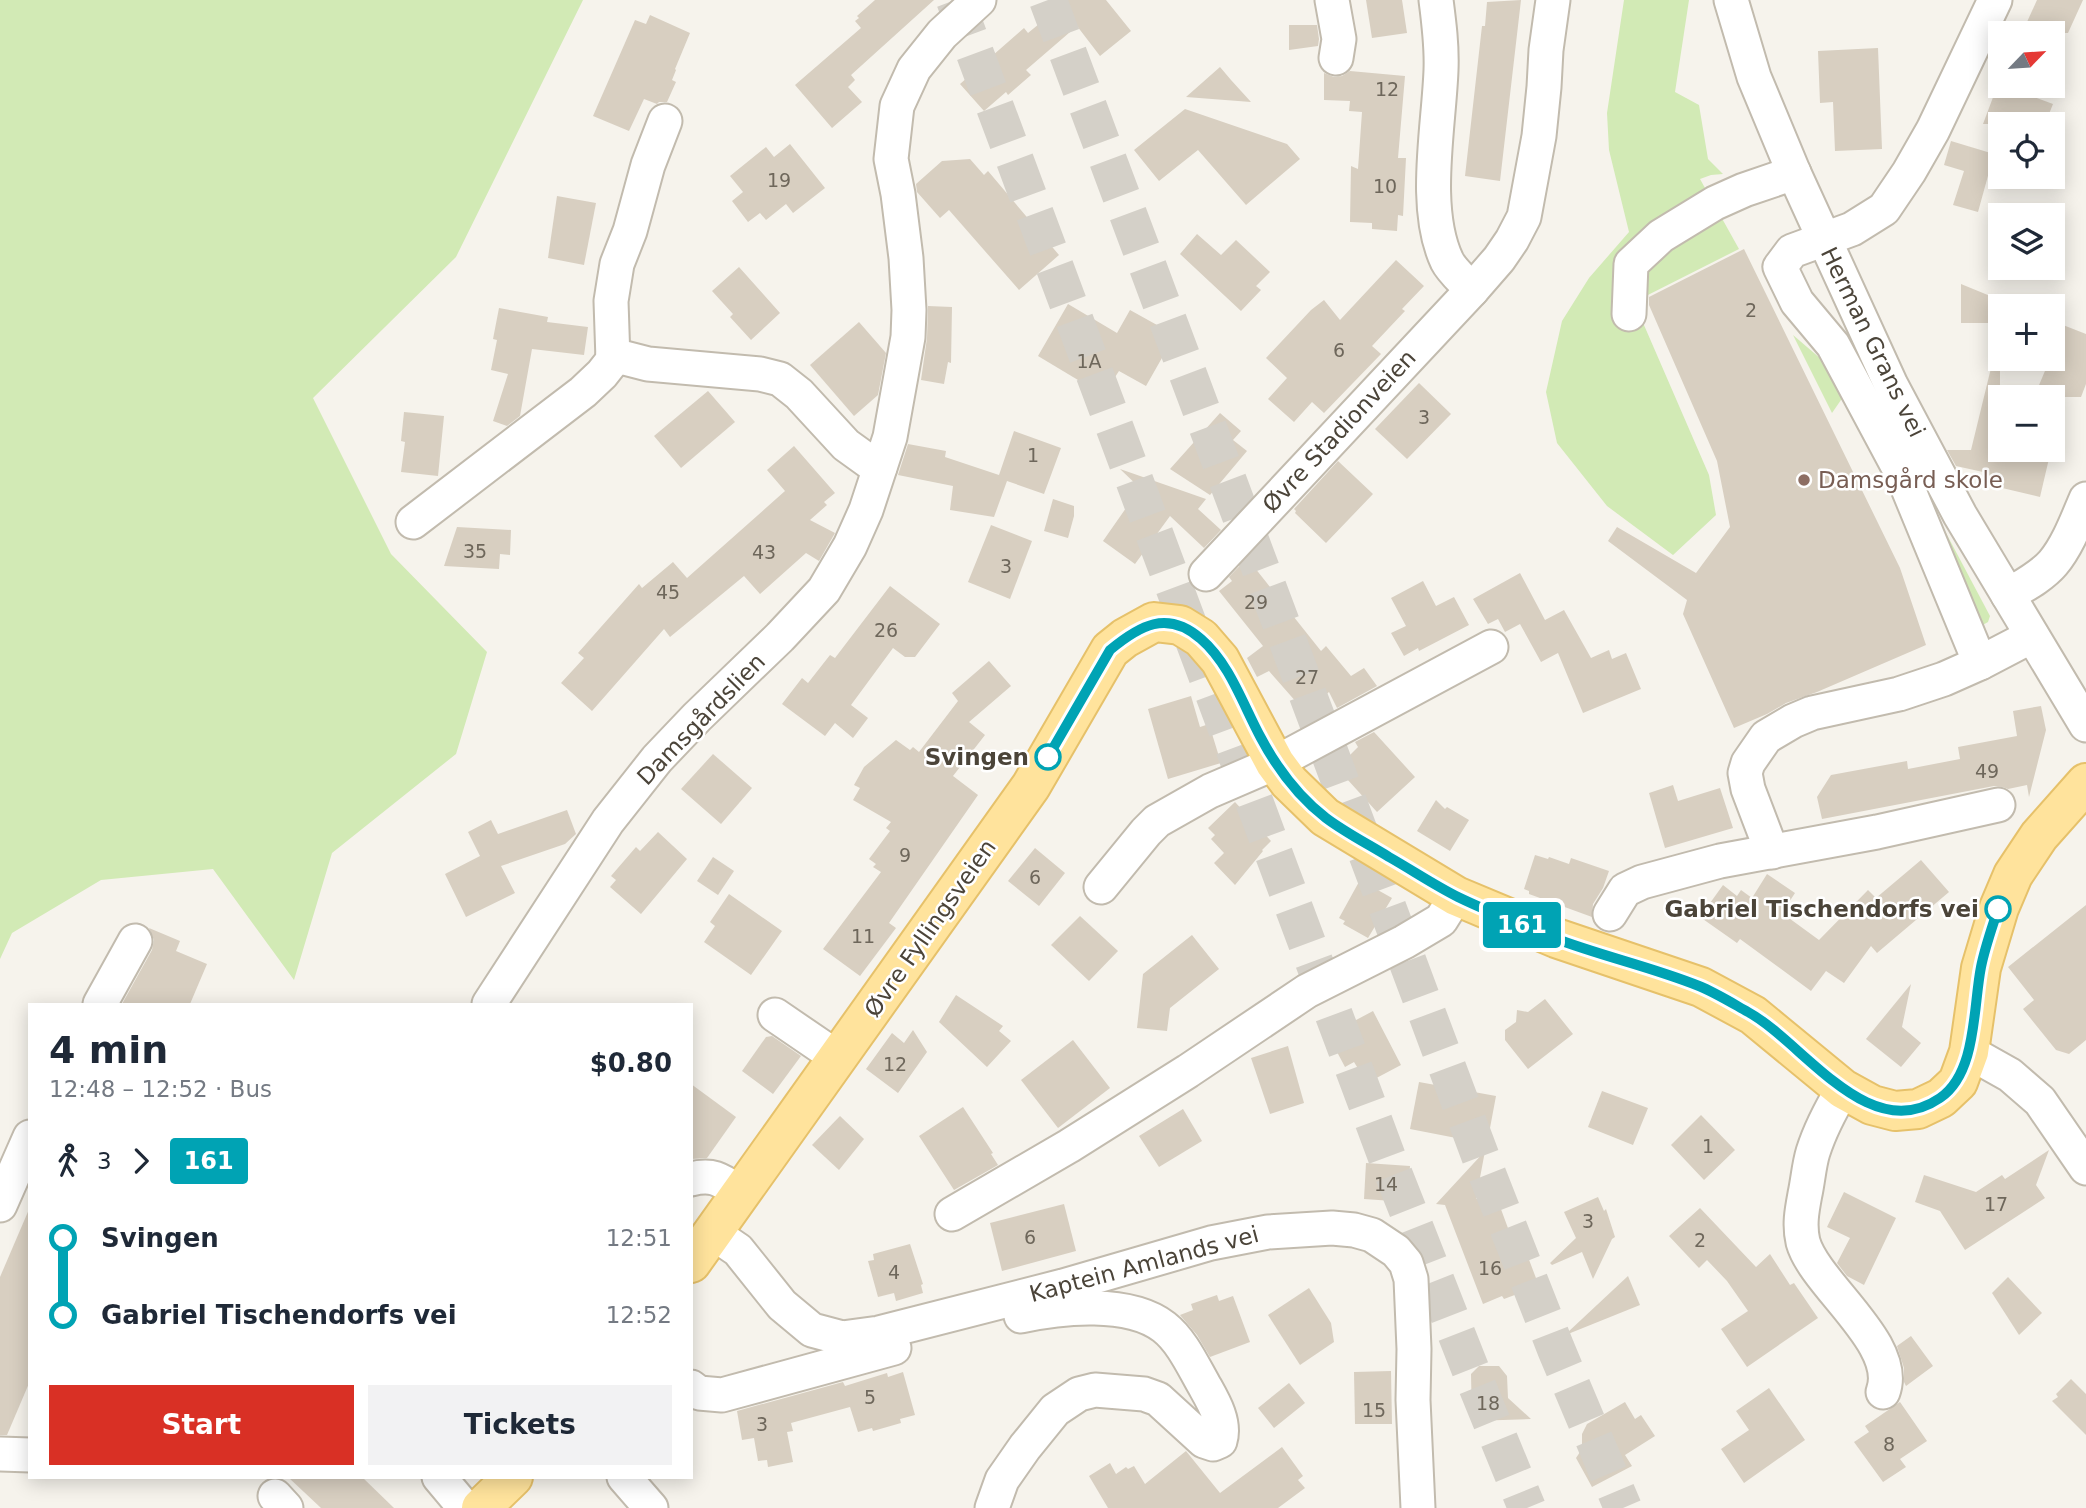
<!DOCTYPE html>
<meta charset="utf-8">
<style>
:root{--surface:#fff;--page:#f2f2f3;--text:#1f2937;--muted:#747a83;--accent:#d93025}
body{margin:0;font-family:"DejaVu Sans",sans-serif;background:var(--page);color:var(--text);height:100vh;display:flex;flex-direction:column;font-size:26px;white-space:nowrap}
*{box-sizing:border-box;margin:0}
p{font-size:23px;color:var(--muted)}
.icon{flex:none;width:38px;height:38px;fill:none;stroke:currentColor;stroke-width:2;stroke-linecap:round;stroke-linejoin:round}
.map{position:relative;flex:1;overflow:hidden}
.details{position:absolute;left:28px;top:1003px;width:665px;height:476px;display:flex;flex-direction:column;background:var(--surface);border-radius:0px;box-shadow:0 4px 18px #0003}
.details>*{flex:none}
.badge{padding:0 14px;border-radius:5px;font-size:24px;line-height:46px}
.needle{width:46px;rotate:65deg}
.buttons{position:absolute;left:1988px;top:21px;display:grid;gap:14px}
.buttons a{display:grid;place-items:center;width:77px;height:77px;border-radius:0px;background:var(--surface);box-shadow:0 4px 18px #0003;font-size:35px}
.map>.badge{position:absolute;translate:-50% -50%;box-shadow:0 0 0 4px #fff}
.legs{display:flex;align-items:center;gap:10px;height:77px;padding:0 21px;font-size:23px}
.legs p{margin-inline-start:auto}
.head{display:flex;align-items:center;justify-content:space-between;height:119px;padding:0 21px}
h1{font-size:38px;font-weight:700;line-height:52px}
.primary-button{display:flex;gap:14px;margin-top:auto;padding:14px 21px}
.primary-button a{flex:1;height:80px;border-radius:0px;background:var(--accent);color:#fff;font-size:28px;font-weight:700;line-height:80px;text-align:center}
.primary-button a+a{background:var(--page);color:var(--text)}
ul{padding:0 21px;list-style:none}
li{display:flex;align-items:center;gap:24px;height:77px;font-size:26px}
li i{display:grid;place-items:center;width:10px;height:100%;margin:0 9px;background:currentColor}
li i::after{content:'';width:18px;height:18px;margin:-9px;border:5px solid;border-radius:50%;background:var(--surface)}
li p{margin-inline-start:auto}
li:first-child i{background:linear-gradient(#0000 50%,currentColor 0)}
li:last-child i{background:linear-gradient(currentColor 50%,#0000 0)}
.map>svg:first-child{display:block}
</style>
<div class="map">
<svg width="2086" height="1508" viewBox="0 0 2086 1508">
<rect width="100%" height="100%" fill="#f6f3ec"/>
<g fill="#d2eab5">
<path d="M0 0H583L456 257 313 398 391 554 487 652 456 754 332 853 294 980 213 869 101 880 12 933 0 959Z"/>
<path d="M1624 0H1689L1675 92 1699 105 1708 159 1723 174 1711 175 1700 179 1739 249 1634 302 1709 475 1716 515 1673 555 1607 506 1557 443 1546 392 1562 321 1589 278 1629 232 1609 150 1607 113Z"/>
<path d="M1793 335 1828 365 1843 397 1832 413Z"/>
<path d="M1920 484 1990 616 1988 622 1981 626Z"/>
</g>
<g fill="#d8cfc1">
<path d="M875 0H934L851 75 855 80 848 87 862 102 832 128 795 85 861 28 855 21 859 18 857 16Z"/>
<path d="M1056 0H1106L1131 31 1100 56 1077 26 1026 70 1031 75 1008 95 1006 92 984 111 960 84 1024 28 1028 33 1061 6Z"/>
<path d="M1366 0H1402L1407 33 1372 38Z"/>
<path d="M1521 0 1500 181 1465 176 1482 26H1485L1487 2Z"/>
<path d="M2037 0H2083L2068 33H2022Z"/>
<path d="M650 15 690 33 675 69 676 70 672 80 676 82 667 102H659L657 104 644 99 629 131 593 116 635 20 646 24Z"/>
<path d="M1289 25H1317L1319 39 1318 46 1289 50Z"/>
<path d="M1878 48 1882 149 1835 151 1833 102 1820 103 1818 51Z"/>
<path d="M1220 67 1231 80 1251 102 1186 97Z"/>
<path d="M1350 71 1405 76 1398 158H1406L1403 216 1398 215 1397 231 1372 229V223L1350 222 1351 166 1358 169 1362 112 1349 111 1350 101 1324 100V73L1334 77 1342 76Z"/>
<path d="M1998 84 2053 104 2045 124H1983Z"/>
<path d="M1185 109 1287 144 1300 159 1246 205 1198 150 1159 181 1134 150Z"/>
<path d="M1951 141 1994 154 1978 212 1953 205 1964 171 1944 165Z"/>
<path d="M790 144 825 188 793 213 786 204 766 220 760 213 748 222 732 201 743 192 730 176 766 147 774 157Z"/>
<path d="M970 159 984 175 988 171 1059 255 1019 290 949 210 940 218 917 192 916 184 942 161Z"/>
<path d="M557 196 596 203 584 265 548 258Z"/>
<path d="M1197 234 1221 255 1236 240 1270 272 1256 286 1261 290 1241 311 1180 254Z"/>
<path d="M1744 249 1900 568 1926 645 1817 692 1786 703 1767 714 1734 728 1683 614 1687 600 1608 541 1617 527 1696 573 1730 527 1717 461 1649 305V297Z"/>
<path d="M1396 260 1424 286 1402 309 1405 311 1372 346 1381 354 1324 413 1312 402 1294 422 1268 399 1287 378 1266 358 1311 310 1324 300 1340 320Z"/>
<path d="M739 267 780 313 751 340 730 317 733 314 712 291Z"/>
<path d="M1961 284 2000 300V323H1961Z"/>
<path d="M1068 304 1117 333 1130 310 1175 335 1146 386 1119 371 1103 395 1038 356Z"/>
<path d="M928 306 952 307 951 363 948 362 944 384 921 380 927 338Z"/>
<path d="M499 308 548 317 547 322 588 327 584 355 532 349 520 416 507 426 493 421 508 374 491 370 497 340 493 339Z"/>
<path d="M859 322 886 353 878 395 854 416 810 365Z"/>
<path d="M2063 325 2086 334V384L2081 397H2034L2050 359H2053V351Z"/>
<path d="M1991 368 2000 369V450H2051L2040 497 1981 483 1983 472 1956 466 1947 450H1971Z"/>
<path d="M1419 383 1451 414 1407 459 1375 429Z"/>
<path d="M708 391 735 422 681 468 654 436Z"/>
<path d="M404 412 444 416 438 476 401 472 405 442 401 441Z"/>
<path d="M1220 413 1241 431 1233 440 1247 451 1210 495 1170 469Z"/>
<path d="M1014 431 1061 448 1044 494 1007 481 994 517 950 510 953 486 898 475 908 444 946 451 945 457 999 475Z"/>
<path d="M794 446 835 493 824 502 827 505 810 520 835 533 819 561 806 553 760 594 744 576 670 637 664 629 592 711 561 683 584 658 578 653 639 584 642 588 673 562 687 578 785 491 767 470Z"/>
<path d="M1338 461 1373 494 1326 543 1295 513 1296 511 1294 509Z"/>
<path d="M1120 469 1206 499 1198 509 1221 530 1204 548 1170 516 1135 564 1103 541 1140 488Z"/>
<path d="M1053 499 1074 506V516L1068 538 1044 531Z"/>
<path d="M991 525 1032 541 1010 599 968 582Z"/>
<path d="M457 527 511 530 510 555 500 554 499 569 444 566Z"/>
<path d="M1249 556 1254 561 1251 563 1321 651 1326 646 1351 676 1364 668 1377 686 1337 708 1329 692 1305 712 1269 671 1257 677 1247 658 1263 646 1219 591 1232 581 1229 577Z"/>
<path d="M1520 573 1545 620 1564 610 1591 658 1609 650 1612 659 1626 653 1641 689 1583 713 1558 653 1541 662 1520 624 1505 632 1498 619 1488 624 1473 599Z"/>
<path d="M1423 581 1436 606 1454 597 1469 625 1419 651 1418 648 1404 656 1391 633 1406 626 1391 598Z"/>
<path d="M890 586 940 624 915 657H905L893 648 851 705 868 718 853 738 835 723 825 736 782 704 802 678 808 683 830 655 835 658Z"/>
<path d="M989 661 1011 686 969 722 985 735 953 776 978 795 889 923 896 928 860 976 823 949 881 872 873 867 876 864 869 859 890 831 886 828 891 822 853 800 860 788 854 785 864 767 896 740 910 750 913 747 919 752 958 701 952 693Z"/>
<path d="M1191 696 1200 727 1209 724 1221 763 1168 779 1148 709Z"/>
<path d="M2041 706 2046 730 2029 797 2027 785 2008 789 2003 787 1994 786 1822 819 1817 797 1831 775 1907 761 1908 769 1960 759 1958 747 2017 736 2013 711Z"/>
<path d="M1374 732 1415 777 1377 812 1337 768 1358 747 1355 742Z"/>
<path d="M713 754 752 788 721 824 681 789Z"/>
<path d="M1673 785 1678 801 1720 788 1733 828 1665 848 1649 793Z"/>
<path d="M1436 800 1445 809 1447 807 1469 820 1450 851 1417 831Z"/>
<path d="M1235 802 1271 841 1262 850 1263 851 1235 885 1214 863 1224 853 1211 839 1215 835 1208 828Z"/>
<path d="M567 810 576 834 565 844 501 866 515 893 466 917 445 874 480 856 468 832 491 820 498 834Z"/>
<path d="M658 832 687 859 641 914 610 887 616 880 611 876 636 847 640 851Z"/>
<path d="M1035 848 1065 873 1039 906 1008 881Z"/>
<path d="M1535 855 1548 859 1549 857 1569 864 1571 858 1609 871 1603 888 1593 904 1592 917 1529 894V891L1524 889Z"/>
<path d="M713 857 734 871 718 895 697 881Z"/>
<path d="M1921 860 1949 892 1877 953 1871 946 1844 983 1826 971 1811 991 1740 939 1737 943 1700 917 1723 885 1737 896 1741 890 1752 898 1767 874 1795 893 1782 913 1819 940 1868 890 1876 898Z"/>
<path d="M1360 880 1392 898 1368 938 1343 924 1345 921 1339 918Z"/>
<path d="M729 894 782 931 751 975 704 942 715 926 710 922Z"/>
<path d="M2086 905V1040L2069 1054 2056 1050 2023 1009 2034 1000 2008 967Z"/>
<path d="M1080 916 1118 951 1089 981 1051 945Z"/>
<path d="M149 928 180 941 176 951 207 964 190 1004H122L152 950 154 940Z"/>
<path d="M1192 935 1219 969 1170 1008 1167 1031 1137 1028 1143 974Z"/>
<path d="M1911 984 1902 1027 1921 1043 1901 1067 1866 1039Z"/>
<path d="M956 995 1003 1026 999 1031 1011 1041 987 1067 939 1022Z"/>
<path d="M1545 999 1573 1034 1528 1069 1505 1040V1030L1516 1022 1517 1010 1528 1012Z"/>
<path d="M1373 1011 1401 1065 1367 1083 1354 1062 1345 1067 1328 1035Z"/>
<path d="M913 1030 927 1052 898 1093 866 1069 892 1033 904 1043Z"/>
<path d="M772 1036 801 1056 773 1094 742 1071 766 1037Z"/>
<path d="M1073 1040 1110 1088 1058 1128 1021 1080Z"/>
<path d="M1288 1046 1304 1103 1270 1114 1251 1058Z"/>
<path d="M1419 1082 1496 1096 1487 1144 1410 1129Z"/>
<path d="M691 1084 736 1117 707 1158 691 1159Z"/>
<path d="M1602 1091 1648 1108 1633 1145 1588 1127Z"/>
<path d="M963 1107 993 1153 991 1154 998 1165 954 1190 919 1136Z"/>
<path d="M1183 1109 1202 1141 1159 1167 1139 1136Z"/>
<path d="M1701 1115 1735 1150 1704 1180 1671 1145Z"/>
<path d="M840 1116 864 1139 839 1170 812 1145Z"/>
<path d="M2049 1150 2036 1185 2045 1198 1965 1250 1940 1211 1915 1202 1924 1175 1976 1192 2002 1175 2005 1179Z"/>
<path d="M1485 1151 1476 1199 1495 1193 1512 1239 1520 1236 1539 1286 1504 1299 1502 1296 1483 1304 1445 1205 1436 1204Z"/>
<path d="M1366 1163 1410 1166 1407 1202 1364 1199Z"/>
<path d="M1844 1192 1896 1218 1864 1285 1847 1276 1837 1263 1850 1238 1827 1227Z"/>
<path d="M1598 1197 1604 1211 1606 1209 1615 1237 1612 1239 1593 1279 1582 1252 1552 1265 1550 1263 1576 1238 1564 1212Z"/>
<path d="M1064 1204 1076 1251 1002 1271 990 1223Z"/>
<path d="M30 1207V1381L7 1435H0V1277Z"/>
<path d="M1700 1208 1756 1267 1770 1254 1790 1285 1794 1283 1818 1318 1747 1367 1721 1329 1748 1311 1727 1281 1707 1260 1699 1268 1669 1236Z"/>
<path d="M910 1244 923 1284 921 1285 923 1293 896 1301 894 1293 878 1297 868 1261 874 1260 873 1254Z"/>
<path d="M1628 1276 1640 1305 1568 1334 1567 1333Z"/>
<path d="M2008 1277 2042 1313 2019 1335 1992 1293Z"/>
<path d="M1309 1288 1331 1323 1334 1342 1300 1365 1268 1315Z"/>
<path d="M1217 1295 1219 1301 1233 1296 1250 1342 1210 1357 1197 1335 1180 1315 1193 1310 1191 1304Z"/>
<path d="M1911 1336 1933 1366 1906 1386 1904 1382V1368L1897 1346Z"/>
<path d="M1479 1366H1499L1507 1376 1508 1398 1531 1419 1472 1421 1471 1374Z"/>
<path d="M1391 1371 1392 1424H1355L1354 1372Z"/>
<path d="M903 1372 915 1415 900 1419 901 1423 873 1431 872 1428 858 1432 850 1407 791 1423 793 1431 787 1432 793 1462 768 1467 767 1460 758 1461 754 1438 742 1440 737 1411 843 1382 845 1386 887 1373 888 1377Z"/>
<path d="M2071 1379 2086 1394V1435L2052 1401 2058 1397 2056 1394Z"/>
<path d="M1289 1383 1305 1403 1274 1428 1258 1408Z"/>
<path d="M1769 1388 1805 1440 1744 1483 1721 1449 1749 1430 1736 1411Z"/>
<path d="M1625 1402 1635 1419 1641 1415 1655 1436 1625 1455 1632 1466 1592 1487 1576 1458 1582 1449V1434L1587 1424Z"/>
<path d="M1900 1402 1927 1441 1900 1459 1906 1467 1883 1482 1854 1442 1869 1432 1865 1426Z"/>
<path d="M1282 1447 1303 1476 1298 1480 1305 1488 1278 1508H1108L1089 1476 1110 1463 1116 1474 1126 1467 1128 1469 1134 1466 1145 1484 1186 1451 1220 1493Z"/>
<path d="M288 1477H362L394 1508H321Z"/>
</g>
<g fill="none" stroke-linecap="round" stroke-linejoin="round">
<g stroke="#d4d0c8" stroke-width="38" stroke-dasharray="38 19" stroke-linecap="butt">
<path d="M955 0 1388 1160 1475 1381 1527 1508"/>
<path d="M1048 0 1484 1166 1556 1349 1623 1508"/>
</g>
<g stroke="#c2bbae" stroke-width="37">
<g id="minor">
<path d="M1332 0 1339 39 1336 58"/>
<path d="M1731 0 1754 77 1794 173 1891 385 1960 515 2086 725"/>
<path d="M1472 290 1499 259 1512 240 1524 217 1539 136 1544 87 1546 50 1553 0"/>
<path d="M1629 314 1631 264 1661 236 1715 203 1744 190 1794 173"/>
<path d="M613 355 648 364 760 374 780 379 799 394 846 445 871 463 880 467"/>
<path d="M413 522 583 392 602 374 613 360 611 301 617 264 630 231 648 165 665 121"/>
<path d="M1206 574 1472 290C1464 281 1452 271 1447 261 1422 208 1439 127 1441 70 1442 46 1439 23 1436 0"/>
<path d="M2008 595C2023 586 2041 577 2053 563 2068 545 2077 520 2086 499"/>
<path d="M1980 663 1902 474 1833 345 1797 302 1780 267 1792 251 1852 229 1884 209 1909 172 1933 130 1995 0"/>
<path d="M1772 852 1748 789 1745 773 1748 763 1766 737 1793 721 1812 713 1899 694 1944 679 1980 663 2032 636"/>
<path d="M1101 887 1146 832 1157 821 1210 791 1275 763 1491 647"/>
<path d="M1610 914 1625 890 1642 882 1720 861 1877 832 1998 805"/>
<path d="M100 1004 135 941"/>
<path d="M489 1004 608 821 657 759 697 717 780 637 824 590 850 546 866 510 890 437 908 337 909 310 906 258 898 194 891 159 897 106 914 69 942 34 979 0"/>
<path d="M775 1015 838 1058"/>
<path d="M1969 1052 2010 1075 2040 1101 2086 1168"/>
<path d="M1843 1089C1831 1109 1820 1130 1813 1152 1809 1165 1808 1180 1805 1194 1802 1210 1799 1225 1803 1242 1815 1285 1901 1344 1883 1392"/>
<path d="M691 1179C715 1173 722 1181 741 1194"/>
<path d="M0 1205 30 1137"/>
<path d="M952 1214 1069 1146 1188 1071 1307 991 1404 942 1441 920 1456 896"/>
<path d="M713 1233 738 1250 782 1305 812 1330 842 1338 879 1333 1063 1286 1211 1243 1268 1232 1332 1228 1354 1230 1372 1235 1396 1251 1406 1263 1411 1279 1414 1349 1413 1400 1418 1508"/>
<path d="M691 1387 699 1393 722 1395 894 1348"/>
<path d="M0 1454 30 1455"/>
<path d="M439 1477 465 1508"/>
<path d="M624 1477 651 1508"/>
<path d="M275 1496 286 1508"/>
<path d="M992 1508 1002 1480 1025 1447 1055 1410 1079 1394 1095 1390 1144 1394 1158 1399 1204 1441 1213 1444 1220 1441C1226 1422 1213 1401 1204 1385 1193 1366 1182 1341 1164 1327 1129 1300 1061 1307 1021 1316"/>
</g>
</g>
<g stroke="#e6c16a" stroke-width="42">
<g id="major">
<path d="M691 1263 1031 786 1110 650 1125 638 1154 622 1180 625 1201 638 1220 660 1275 763 1289 782 1325 817 1456 896 1556 938 1701 987 1753 1015 1843 1089 1872 1105 1895 1111 1918 1109 1941 1098 1958 1082 1969 1052 1981 968 1999 908 2013 875 2039 836 2086 783"/>
<path d="M481 1508 513 1477"/>
</g>
</g>
<use href="#minor" stroke="#fff" stroke-width="33"/>
<use href="#major" stroke="#ffe39c" stroke-width="38"/>
</g>
<g fill="none" stroke-linecap="round" stroke-linejoin="round">
<g stroke="#fff" stroke-width="16">
<path id="line-1" d="M1048 757 1110 650C1139 626 1167 609 1201 639 1230 664 1243 705 1261 738 1277 768 1299 797 1326 818 1346 833 1368 844 1389 857 1412 870 1434 885 1458 897 1489 912 1522 925 1554 938 1601 956 1652 967 1699 986 1716 993 1732 1003 1748 1012 1803 1042 1869 1147 1940 1098 1977 1073 1973 1007 1981 967 1985 947 1992 928 1998 909"/>
</g>
<use href="#line-1" stroke="#00a3b4" stroke-width="10"/>
</g>
<circle fill="#8d6e63" stroke="#fff" stroke-width="2.5" cx="1804" cy="480" r="7"/>
<g fill="#fff" stroke="#00a3b4" stroke-width="3.5">
<circle cx="1048" cy="757" r="12"/>
<circle cx="1998" cy="909" r="12"/>
</g>
<g text-anchor="middle" stroke-width="5" stroke-linejoin="round" paint-order="stroke">
<g font-size="19" fill="#6e675b">
<text x="1387" y="96">12</text>
<text x="779" y="187">19</text>
<text x="1385" y="193">10</text>
<text x="1751" y="317">2</text>
<text x="1339" y="357">6</text>
<text x="1089" y="368">1A</text>
<text x="1424" y="424">3</text>
<text x="1033" y="462">1</text>
<text x="475" y="558">35</text>
<text x="764" y="559">43</text>
<text x="1006" y="573">3</text>
<text x="668" y="599">45</text>
<text x="1256" y="609">29</text>
<text x="886" y="637">26</text>
<text x="1307" y="684">27</text>
<text x="1987" y="778">49</text>
<text x="905" y="862">9</text>
<text x="1035" y="884">6</text>
<text x="863" y="943">11</text>
<text x="895" y="1071">12</text>
<text x="1708" y="1153">1</text>
<text x="1386" y="1191">14</text>
<text x="1996" y="1211">17</text>
<text x="1588" y="1228">3</text>
<text x="1030" y="1244">6</text>
<text x="1700" y="1247">2</text>
<text x="1490" y="1275">16</text>
<text x="894" y="1279">4</text>
<text x="870" y="1404">5</text>
<text x="1488" y="1410">18</text>
<text x="1374" y="1417">15</text>
<text x="762" y="1431">3</text>
<text x="1889" y="1451">8</text>
</g>
<g font-size="23" fill="#4b4439" stroke="#fff">
<text transform="translate(1873 342) rotate(64)" y="8">Herman Grans vei</text>
<text transform="translate(1339 431) rotate(-47)" y="8">Øvre Stadionveien</text>
<text transform="translate(701 719) rotate(-46)" y="8">Damsgårdslien</text>
<text transform="translate(930 928) rotate(-55)" y="8">Øvre Fyllingsveien</text>
<text transform="translate(1144 1264) rotate(-15)" y="8">Kaptein Amlands vei</text>
</g>
<g font-size="23" fill="#785e54" stroke="#fff" text-anchor="start">
<text x="1818" y="488">Damsgård skole</text>
</g>
<g font-size="23" font-weight="bold" fill="#4b4439" stroke="#fff" text-anchor="end">
<text x="1029" y="765">Svingen</text>
<text x="1979" y="917">Gabriel Tischendorfs vei</text>
</g>
</g>
</svg>
<div class="buttons">
<a><svg class="needle" viewBox="-14 -14 28 28"><path d="M0-13l5 13h-10z" fill="#e53935"/><path d="M0 13l5-13h-10z" fill="#747a83"/></svg></a>
<a><svg class="icon" aria-label="locate" viewBox="0 0 24 24"><circle cx="12" cy="12" r="6"/><path d="M12 2v4M12 18v4M2 12h4M18 12h4"/></svg></a>
<a><svg class="icon" aria-label="layers" viewBox="0 0 24 24"><path d="M12 4l9 5-9 5-9-5zM3 14l9 5 9-5"/></svg></a>
<a>+</a>
<a>−</a>
</div>
<b class="badge" style="left:1522px;top:925px;background:#00a3b4;color:#fff">161</b>
<section class="details">
<div class="head"><div><h1>4 min</h1><p>12:48 – 12:52 · Bus</p></div><b>$0.80</b></div>
<div class="legs"><svg class="icon" aria-label="walk" viewBox="0 0 24 24"><circle cx="13" cy="4" r="2"/><path d="M13 8l-2 6 4 7M11 14l-3 7M7 12l3-4h3l4 4"/></svg>3<svg class="icon" aria-label="forward" viewBox="0 0 24 24"><path d="M9 5l7 7-7 7"/></svg><b class="badge" style="background:#00a3b4;color:#fff">161</b></div>
<ul>
<li><i style="color:#00a3b4"></i><b>Svingen</b><p>12:51</p></li>
<li><i style="color:#00a3b4"></i><b>Gabriel Tischendorfs vei</b><p>12:52</p></li>
</ul>
<div class="primary-button"><a>Start</a><a>Tickets</a></div>
</section>
</div>
